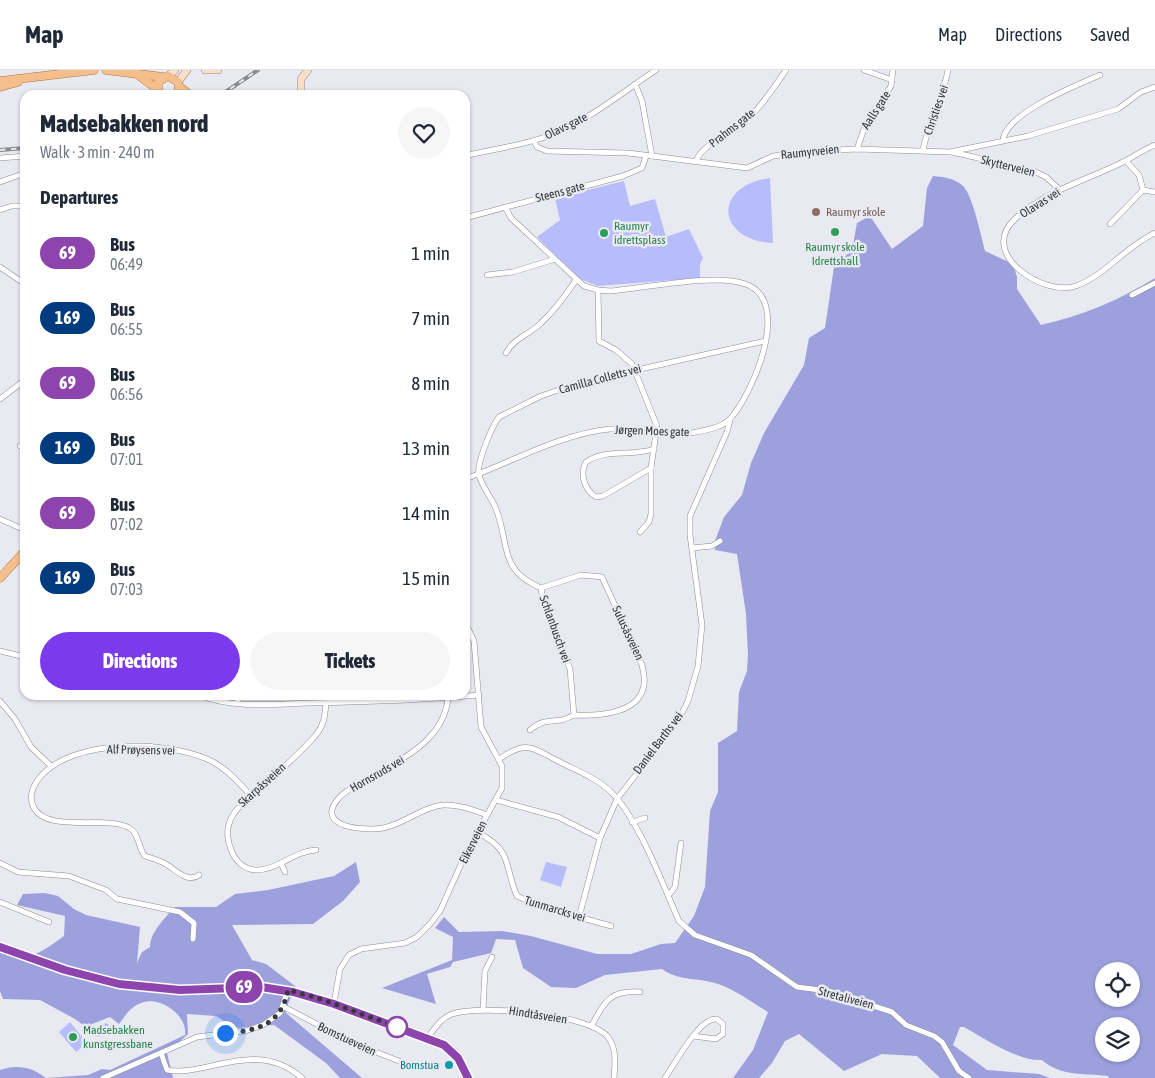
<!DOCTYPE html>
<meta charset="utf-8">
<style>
:root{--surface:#fff;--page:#f6f6f7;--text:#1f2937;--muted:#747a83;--line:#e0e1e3;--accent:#7c3aed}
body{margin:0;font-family:"Asap Condensed",sans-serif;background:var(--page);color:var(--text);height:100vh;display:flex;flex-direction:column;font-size:19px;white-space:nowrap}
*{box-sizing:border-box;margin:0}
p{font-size:16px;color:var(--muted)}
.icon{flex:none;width:28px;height:28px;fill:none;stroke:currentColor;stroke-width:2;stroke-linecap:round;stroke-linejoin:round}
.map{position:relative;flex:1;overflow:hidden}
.sheet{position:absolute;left:20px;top:20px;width:450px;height:610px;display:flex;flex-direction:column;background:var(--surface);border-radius:15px;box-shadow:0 1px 4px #0004}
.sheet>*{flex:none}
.badge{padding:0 10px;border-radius:16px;font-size:18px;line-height:32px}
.controls{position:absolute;left:1095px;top:892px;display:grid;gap:10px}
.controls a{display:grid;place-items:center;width:45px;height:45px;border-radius:50%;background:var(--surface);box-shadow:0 1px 4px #0004;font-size:25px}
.you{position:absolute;width:25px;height:25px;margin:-12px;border:4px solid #fff;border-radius:50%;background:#1a73e8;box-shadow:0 0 0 8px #1a73e833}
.map>.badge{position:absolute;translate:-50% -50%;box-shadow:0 0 0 2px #fff}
h2{padding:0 20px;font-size:19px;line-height:45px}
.round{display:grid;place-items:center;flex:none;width:52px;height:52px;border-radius:26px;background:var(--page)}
.headline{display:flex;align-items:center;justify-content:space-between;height:85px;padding:0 20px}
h1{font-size:24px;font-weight:800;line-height:38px}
.button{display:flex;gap:10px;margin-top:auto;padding:10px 20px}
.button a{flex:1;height:58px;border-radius:30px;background:var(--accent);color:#fff;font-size:20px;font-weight:800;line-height:58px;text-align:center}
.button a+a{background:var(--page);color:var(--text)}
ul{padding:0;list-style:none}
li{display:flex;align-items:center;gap:15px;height:65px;padding:0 20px}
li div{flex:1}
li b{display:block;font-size:19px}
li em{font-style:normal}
li .badge{min-width:55px;font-weight:700;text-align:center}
header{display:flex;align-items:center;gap:30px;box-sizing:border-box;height:70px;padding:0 25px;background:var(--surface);border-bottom:1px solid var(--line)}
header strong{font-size:24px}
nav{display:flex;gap:28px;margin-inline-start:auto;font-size:18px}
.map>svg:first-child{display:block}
</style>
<header>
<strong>Map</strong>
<nav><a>Map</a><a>Directions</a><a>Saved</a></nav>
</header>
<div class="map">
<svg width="1155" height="1008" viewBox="0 0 1155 1008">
<rect width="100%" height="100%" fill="#e8e9f1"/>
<g fill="#b7bdfb">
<path d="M770 108 773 173C716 170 712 116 770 108Z"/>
<path d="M624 111 630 136 655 129 666 167 689 159 703 188 700 194V208L598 216 580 209 537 167 560 150 555 128Z"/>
<path d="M546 792 567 797 561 817 540 810Z"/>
<path d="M70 952 87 973 76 982 59 962Z"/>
<path d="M106 953 109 955 110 962 100 967 95 966 94 959Z"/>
</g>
<g fill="#9ca1de" fill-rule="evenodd">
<path d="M933 106C944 107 954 108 963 116 973 126 981 166 985 181L1013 194 1017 207V219L1041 255C1081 246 1120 230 1155 208V1008H1109L1108 1006C1085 1003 1061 1007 1042 990 1018 991 985 969 964 957H960L953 975 987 1000 1039 1004 1050 1008H940L917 986 882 984 844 1001 799 964 785 971 772 993 759 1008H733L753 980 768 942C753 933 737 921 721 915 701 907 679 912 662 899L605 905 576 918 551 917 523 898 515 870 496 869 491 883 453 892 450 897 427 904 436 934 382 918 452 890 453 867 435 858 444 847 459 862 502 861 531 866 597 884H631L661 874 675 873 694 846 705 817 710 741 718 722V673L737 661 739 622 747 601 748 585 746 544 737 484 715 480V471L724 447 742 425 751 393 764 363 804 295 809 268 825 258 834 197 852 180 857 153 870 146 892 179 923 156 927 118ZM1104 901H1131V929H1104ZM1104 956H1131V984H1104Z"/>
<path d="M356 792 360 812 343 831 313 854 232 855 252 890 266 894 295 916 285 942 362 1008H340L326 993 274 955 235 958 216 946 187 944 188 964 167 983 173 1008H0V1000C17 994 32 997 46 1008L88 1005 102 999 110 1000 185 965C188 945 159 925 141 933 130 937 126 945 119 954L110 947 92 954 90 960 75 949 40 930 3 929 0 921V881C27 894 42 882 64 866L65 846 17 835 23 824 45 823 58 826 74 839 86 845 140 857 137 893 142 882 150 877C150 862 166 847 175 837H216L235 824 268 820 334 806Z"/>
</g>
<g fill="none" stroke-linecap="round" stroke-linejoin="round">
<g stroke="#8c8d94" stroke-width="6">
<g id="street">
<path d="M864 0 892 10"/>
<path d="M635 14 642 31 652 86"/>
<path d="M1003 70C1006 43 1077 15 1100 5"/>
<path d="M534 71 537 77 547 81 628 83 747 98 773 86 814 81 857 79 950 82 1028 66 1118 39 1141 22 1155 17"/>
<path d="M1155 75C1144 79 1135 86 1125 91 1088 110 1046 120 1015 149 977 184 1044 227 1076 216 1106 205 1126 176 1155 163"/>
<path d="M857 79 865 56 891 16 893 0"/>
<path d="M923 80C928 52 943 28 948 0"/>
<path d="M952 82 1034 101 1046 107 1060 120"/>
<path d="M465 86C492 79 521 76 548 66 587 52 621 23 656 0"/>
<path d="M0 88 25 86"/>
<path d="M696 91C702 74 736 60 750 47 764 33 775 16 786 0"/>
<path d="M0 112 25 103"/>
<path d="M1143 120 1155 122"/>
<path d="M0 140 12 136H25"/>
<path d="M465 148 623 106 642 98 646 86"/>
<path d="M1110 154 1143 120 1139 105 1126 91"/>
<path d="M0 197 25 214"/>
<path d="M487 205 513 202 555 189"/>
<path d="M598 220 599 271 616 280 632 294 657 356 651 398V444L649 452 640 462"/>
<path d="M1132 225 1155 213"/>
<path d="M506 283C514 268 529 265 541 253 555 240 566 225 576 210"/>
<path d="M0 329 25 310"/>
<path d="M20 376 25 374"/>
<path d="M651 398 603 426 596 427C585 420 579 405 586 392 606 378 631 387 654 379"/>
<path d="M465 409C512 392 560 364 610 359 637 357 665 363 691 363 703 361 722 358 730 349 752 325 792 234 748 215 719 202 645 218 611 221L598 220 584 216 511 148 505 137"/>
<path d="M0 449 25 460"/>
<path d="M692 478 712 476 720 471"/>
<path d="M541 518C498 500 510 474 496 439 492 428 482 417 479 405 476 394 492 356 499 347L541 326 579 313 765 271"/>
<path d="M541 518 543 531 570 599 574 645"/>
<path d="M0 581 25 587"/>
<path d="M199 625C233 639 273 634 309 633 366 632 423 630 479 625"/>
<path d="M448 627C445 672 396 692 363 712 354 717 344 721 338 729 314 758 366 761 383 758 404 754 422 737 443 735 458 734 474 740 487 745"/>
<path d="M0 631 15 649 31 677 51 696"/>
<path d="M237 633 240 625"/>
<path d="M530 660C540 651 548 651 562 650 567 649 572 645 576 645 596 646 633 644 642 622 646 613 644 604 642 595L602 507 581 505 541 518"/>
<path d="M499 689C527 670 530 677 558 691 575 700 597 708 611 722 638 748 663 815 679 851L695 865 751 885 797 917 828 921 892 942 906 955 934 966 942 972 959 1001 969 1008"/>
<path d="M496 730 558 747 600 768"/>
<path d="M632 752 645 748"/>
<path d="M478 763C513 780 504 796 517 826L539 836 611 856"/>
<path d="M316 780C294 781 277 801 255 800 244 799 236 791 232 782 216 746 247 730 269 711 285 696 302 681 316 665 324 655 325 646 326 633"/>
<path d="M0 793 18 802 69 806 106 820 117 829 180 842 194 853 193 869"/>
<path d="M281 793 285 802"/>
<path d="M199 805C187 814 174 798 164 793 158 790 151 788 145 786 138 778 140 766 131 759 111 744 48 764 34 738 28 727 33 715 41 706 74 669 163 670 207 689 224 696 238 711 250 725"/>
<path d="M668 826 675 817 681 773"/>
<path d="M0 832 49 852"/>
<path d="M579 847 600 768 617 729 679 649 688 631 698 596 702 555 690 465V446L727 362 730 350"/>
<path d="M334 933 340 899 349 885 361 879 405 873 417 867 430 854 440 841 467 781 502 718V696L481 657 474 571 465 552"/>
<path d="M284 937 355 974 412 996"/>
<path d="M483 940 485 901 492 887"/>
<path d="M592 955C605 931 610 920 640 922"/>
<path d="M428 968C434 958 441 948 452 944 480 934 590 944 608 967 617 979 615 994 614 1008"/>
<path d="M161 983 167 1000C205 1008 255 967 302 1008"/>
<path d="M103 1008 197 967 245 961 263 955 280 943 288 920"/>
<path d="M665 1008C675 994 699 947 717 949L723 954V964L716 969 693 966"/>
</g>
</g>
<g stroke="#8c8d94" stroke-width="8">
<g id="secondary">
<path d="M205 0H218"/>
<path d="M168 6 175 0"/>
<path d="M178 12 187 0"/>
<path d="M301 25V9L308 0"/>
<path d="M0 877 65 900 119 914 180 920 251 917 288 920 334 933 444 975 458 988 468 1008"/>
</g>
</g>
<g stroke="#ad743e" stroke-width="9">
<g id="primary">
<path d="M106 0 163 7"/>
<path d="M137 4 158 20"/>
<path d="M0 11 94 0"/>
<path d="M0 17 18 12"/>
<path d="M180 17 190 25"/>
<path d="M161 25 158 20V12L168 6 178 12 179 19 176 25"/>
<path d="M0 508 25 481"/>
</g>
</g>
<use href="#street" stroke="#fff" stroke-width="5"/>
<use href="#secondary" stroke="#fadfc6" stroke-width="7"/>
<use href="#primary" stroke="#f4bf8c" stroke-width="8"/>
<g stroke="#898a8f" stroke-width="4">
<g id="rail">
<path d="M221 25 258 0"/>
<path d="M0 80 25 78"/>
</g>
</g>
<use href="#rail" stroke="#e8e9f1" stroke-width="2" stroke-dasharray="5.5" stroke-linecap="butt"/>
</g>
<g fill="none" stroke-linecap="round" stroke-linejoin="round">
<g stroke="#fff" stroke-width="11">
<path id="line" d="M0 877 65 900 119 914 180 920 261 917 293 922 334 934 444 975 458 988 468 1008"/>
</g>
<use href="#line" stroke="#8e44ad" stroke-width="8"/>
<path stroke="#37383b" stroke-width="5" stroke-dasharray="0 9" d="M225 963C257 961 281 955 288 920L321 929 397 957"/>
</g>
<circle fill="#8d6e63" stroke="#e8e9f1" stroke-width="2" cx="816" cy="142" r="5"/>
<g fill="#2e9e5b" stroke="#e8e9f1" stroke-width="2">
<circle cx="835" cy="162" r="5"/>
<circle cx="604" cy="163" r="5"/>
<circle cx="73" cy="967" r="5"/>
</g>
<circle fill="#fff" stroke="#8e44ad" stroke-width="2.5" cx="397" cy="957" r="10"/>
<circle fill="#0f9aa8" stroke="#e8e9f1" stroke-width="2" cx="449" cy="995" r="5"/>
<g text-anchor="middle" stroke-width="5" stroke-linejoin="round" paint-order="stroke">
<g font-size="12" fill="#37383b" stroke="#e8e9f1">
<text transform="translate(876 40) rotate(-57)" y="4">Aalls gate</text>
<text transform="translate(936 40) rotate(-71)" y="4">Christies vei</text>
<text transform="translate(566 56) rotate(-26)" y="4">Olavs gate</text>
<text transform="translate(732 58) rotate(-38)" y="4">Prahms gate</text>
<text transform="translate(810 82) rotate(-6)" y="4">Raumyrveien</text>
<text transform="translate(1008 96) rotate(14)" y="4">Skytterveien</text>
<text transform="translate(560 122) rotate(-15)" y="4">Steens gate</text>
<text transform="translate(1040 133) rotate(-32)" y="4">Olavas vei</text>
<text transform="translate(600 309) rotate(-15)" y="4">Camilla Colletts vei</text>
<text transform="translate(652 361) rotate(2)" y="4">Jørgen Moes gate</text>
<text transform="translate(555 559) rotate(70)" y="4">Schlanbusch vei</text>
<text transform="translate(628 563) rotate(65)" y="4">Sulusåsveien</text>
<text transform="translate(658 673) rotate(-53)" y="4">Daniel Barths vei</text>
<text transform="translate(141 680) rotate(1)" y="4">Alf Prøysens vei</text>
<text transform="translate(377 704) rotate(-30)" y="4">Hornsruds vei</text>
<text transform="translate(262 715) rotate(-42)" y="4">Skarpåsveien</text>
<text transform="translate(473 772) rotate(-63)" y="4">Eikerveien</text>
<text transform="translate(555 839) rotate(17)" y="4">Tunmarcks vei</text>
<text transform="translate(846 928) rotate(15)" y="4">Stretaliveien</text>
<text transform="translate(538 945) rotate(9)" y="4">Hindtåsveien</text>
<text transform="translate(347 969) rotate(25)" y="4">Bomstueveien</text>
</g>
<g font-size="12" fill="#785e54" stroke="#e8e9f1" text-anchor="start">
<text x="826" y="146">Raumyr skole</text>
</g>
<g font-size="12" fill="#27864d" stroke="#e8e9f1" text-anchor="start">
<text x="614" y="160">Raumyr<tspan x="614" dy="14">idrettsplass</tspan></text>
<text x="835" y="181" text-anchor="middle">Raumyr skole<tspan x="835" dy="14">Idrettshall</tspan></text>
<text x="83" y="964">Madsebakken<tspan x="83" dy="14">kunstgressbane</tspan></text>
</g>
<g font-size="12" fill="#0d838f" stroke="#e8e9f1" text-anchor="end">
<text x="439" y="999">Bomstua</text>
</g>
</g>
</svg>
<div class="controls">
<a><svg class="icon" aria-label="locate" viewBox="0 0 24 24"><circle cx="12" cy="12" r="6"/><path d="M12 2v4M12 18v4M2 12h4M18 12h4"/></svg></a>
<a><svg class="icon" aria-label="layers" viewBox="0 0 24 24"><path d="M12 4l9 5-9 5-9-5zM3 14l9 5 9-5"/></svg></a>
</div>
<div class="you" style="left:225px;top:963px"></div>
<b class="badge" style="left:244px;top:917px;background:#8e44ad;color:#fff">69</b>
<section class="sheet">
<div class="headline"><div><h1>Madsebakken nord</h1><p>Walk · 3 min · 240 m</p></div><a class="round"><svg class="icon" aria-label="heart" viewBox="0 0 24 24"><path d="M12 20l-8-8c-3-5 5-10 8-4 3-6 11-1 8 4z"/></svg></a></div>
<h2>Departures</h2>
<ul>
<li><span class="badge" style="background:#8e44ad;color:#fff">69</span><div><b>Bus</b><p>06:49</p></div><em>1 min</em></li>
<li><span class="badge" style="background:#003b80;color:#fff">169</span><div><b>Bus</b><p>06:55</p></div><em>7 min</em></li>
<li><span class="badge" style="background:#8e44ad;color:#fff">69</span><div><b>Bus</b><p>06:56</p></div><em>8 min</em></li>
<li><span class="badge" style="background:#003b80;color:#fff">169</span><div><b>Bus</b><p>07:01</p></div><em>13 min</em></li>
<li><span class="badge" style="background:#8e44ad;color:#fff">69</span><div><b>Bus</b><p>07:02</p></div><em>14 min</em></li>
<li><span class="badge" style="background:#003b80;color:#fff">169</span><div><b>Bus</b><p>07:03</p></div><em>15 min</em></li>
</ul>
<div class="button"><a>Directions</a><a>Tickets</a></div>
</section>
</div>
